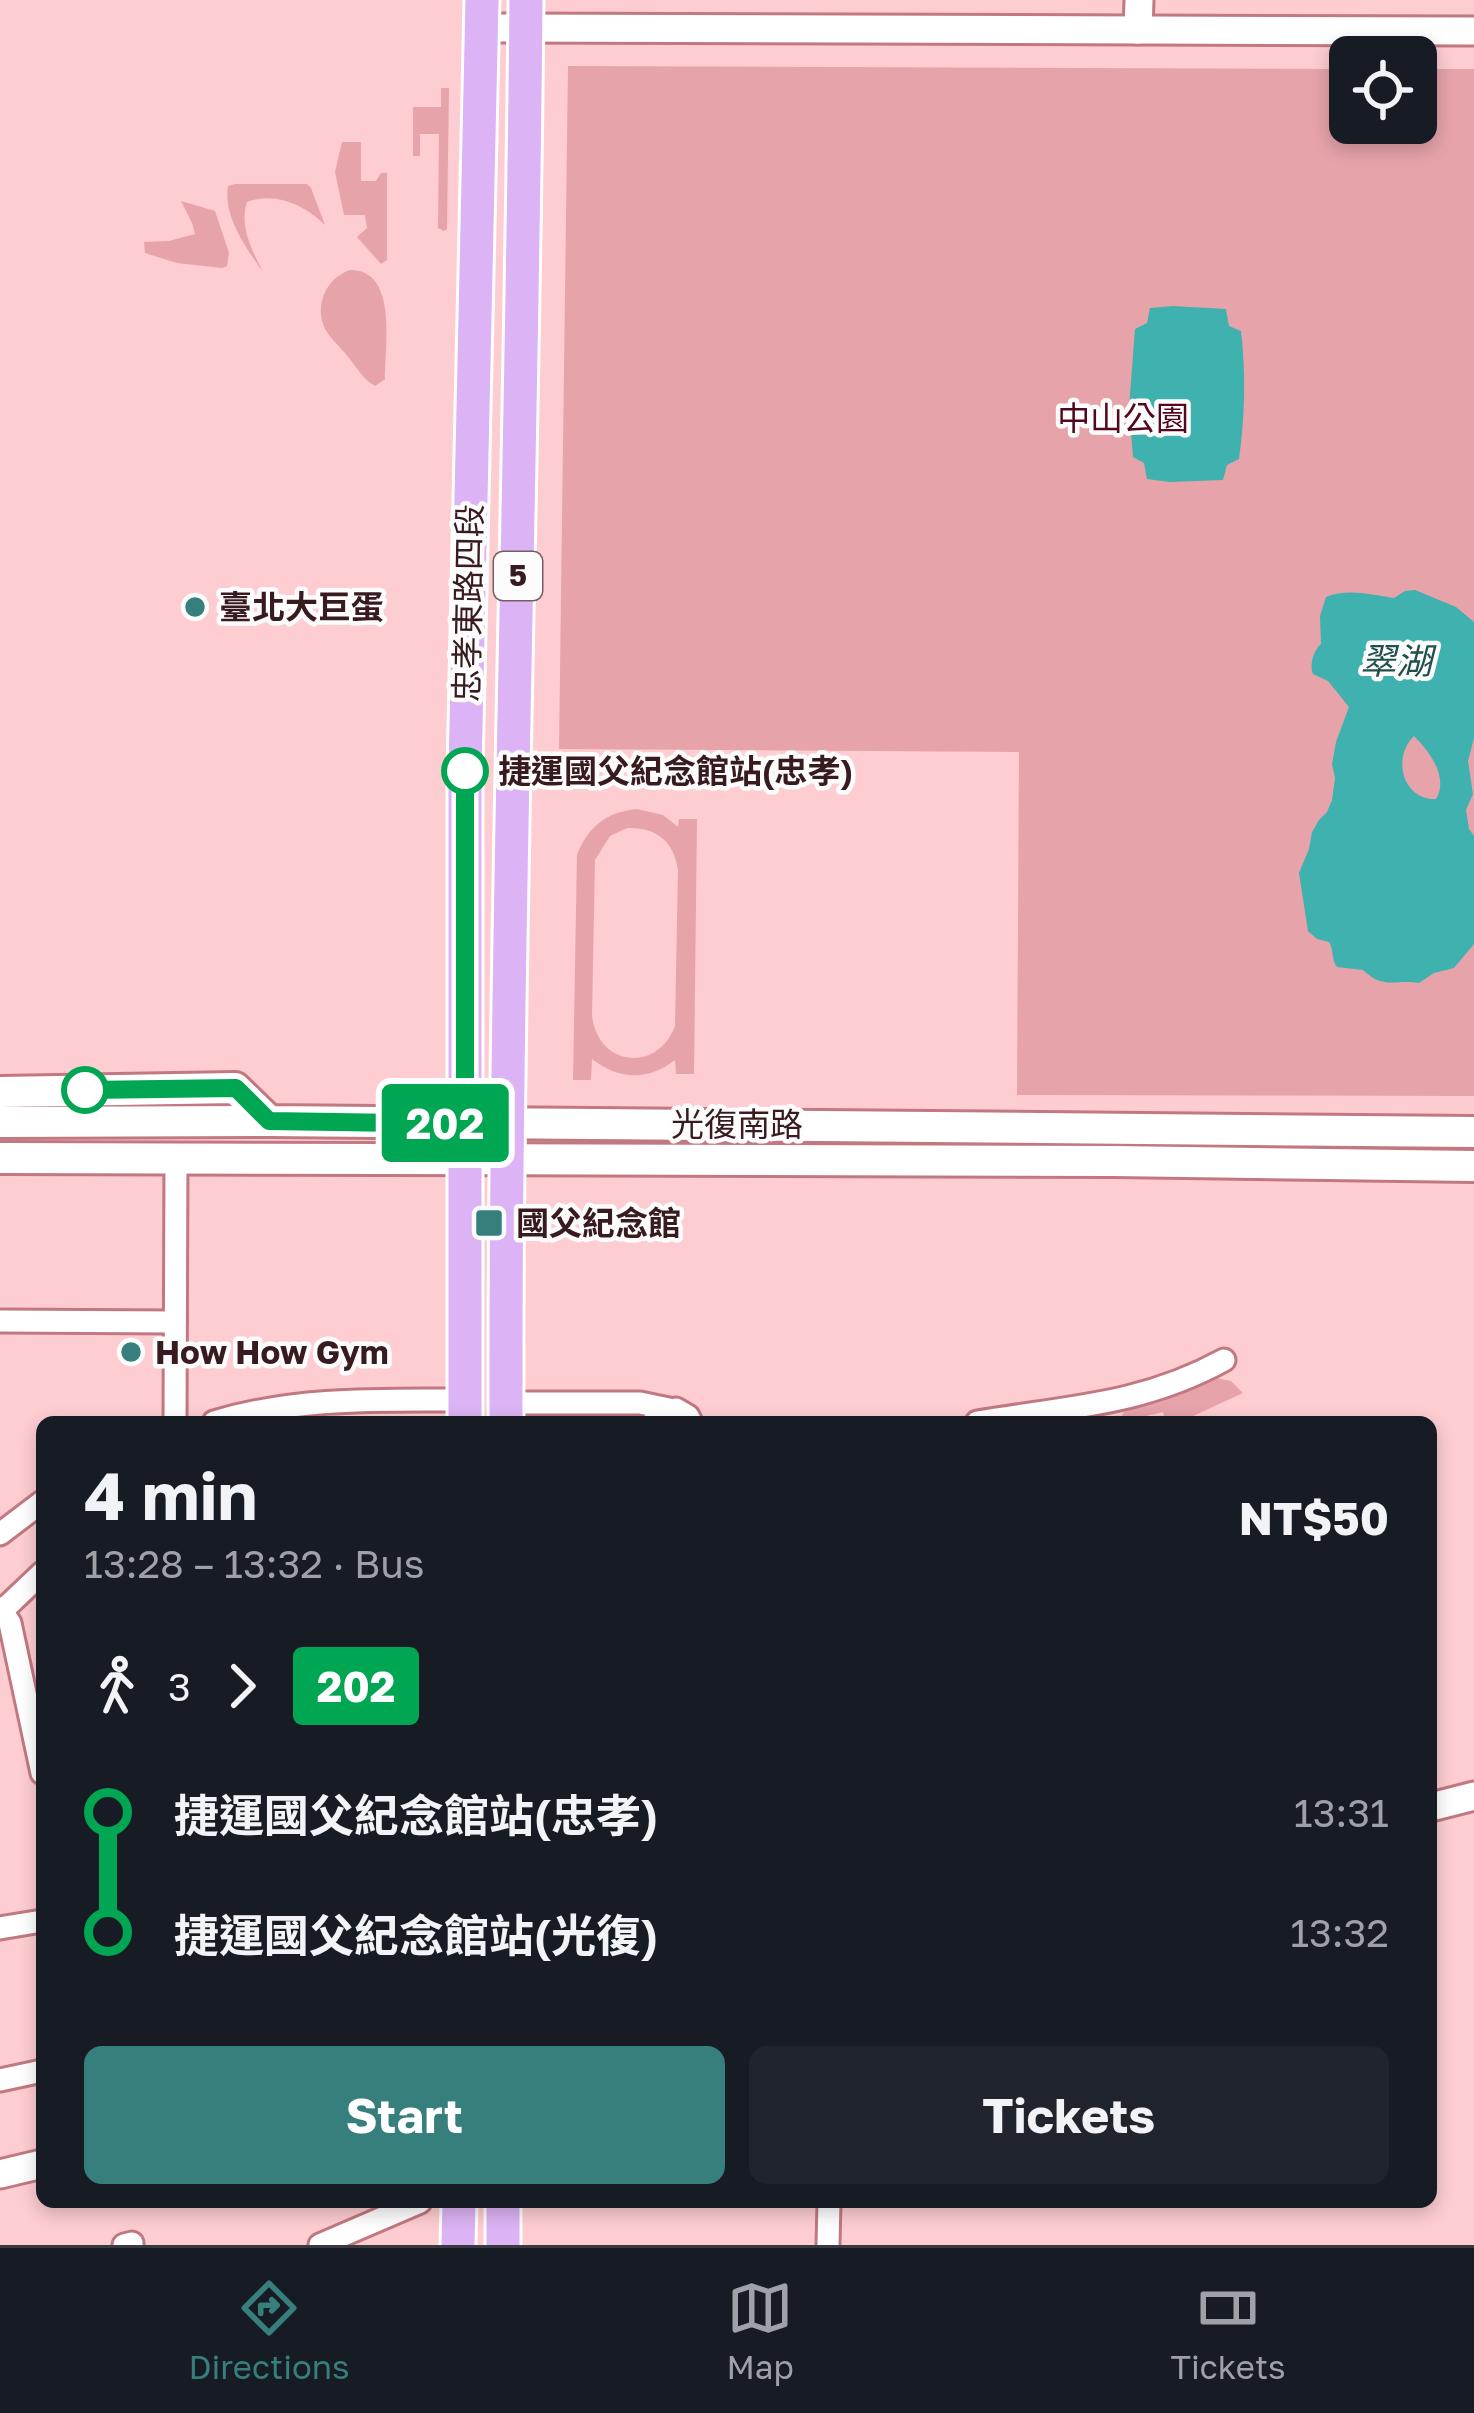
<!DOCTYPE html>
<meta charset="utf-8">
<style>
:root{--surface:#171b24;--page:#20242c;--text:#f1f3f6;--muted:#9ea1a6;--line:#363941;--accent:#367f7d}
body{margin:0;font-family:"Golos Text","Noto Sans TC",sans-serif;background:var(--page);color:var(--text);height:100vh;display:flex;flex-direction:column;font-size:45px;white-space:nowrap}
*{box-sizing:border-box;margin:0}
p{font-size:39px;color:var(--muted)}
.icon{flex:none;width:66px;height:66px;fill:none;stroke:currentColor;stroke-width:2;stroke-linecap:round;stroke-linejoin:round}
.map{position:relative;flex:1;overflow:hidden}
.drawer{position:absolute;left:36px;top:1416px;width:1401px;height:792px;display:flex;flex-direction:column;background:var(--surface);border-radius:18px;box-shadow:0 6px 18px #0003}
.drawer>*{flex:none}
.badge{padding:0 24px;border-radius:9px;font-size:42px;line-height:78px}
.fabs{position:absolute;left:1329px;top:36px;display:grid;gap:24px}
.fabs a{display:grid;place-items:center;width:108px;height:108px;border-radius:18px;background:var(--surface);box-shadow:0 6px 18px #0003;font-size:60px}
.map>.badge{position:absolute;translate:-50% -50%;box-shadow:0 0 0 6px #fff}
.legs{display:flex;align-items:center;gap:18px;height:132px;padding:0 48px;font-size:39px}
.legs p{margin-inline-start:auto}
.head{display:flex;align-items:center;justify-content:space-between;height:204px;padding:0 48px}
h1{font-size:66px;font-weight:700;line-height:90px}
.primary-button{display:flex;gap:24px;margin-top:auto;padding:24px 48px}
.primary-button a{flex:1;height:138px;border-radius:18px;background:var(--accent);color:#fff;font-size:48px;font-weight:700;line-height:138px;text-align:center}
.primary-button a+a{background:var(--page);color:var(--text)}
ul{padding:0 48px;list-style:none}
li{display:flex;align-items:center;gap:42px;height:120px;font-size:45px}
li i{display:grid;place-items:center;width:18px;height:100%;margin:0 15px;background:currentColor}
li i::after{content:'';width:30px;height:30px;margin:-15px;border:9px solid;border-radius:50%;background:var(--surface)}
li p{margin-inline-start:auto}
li:first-child i{background:linear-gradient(#0000 50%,currentColor 0)}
li:last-child i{background:linear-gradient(currentColor 50%,#0000 0)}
.tabs{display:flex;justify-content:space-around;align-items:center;height:168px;border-top:3px solid var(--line);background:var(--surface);font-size:33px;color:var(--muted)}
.tabs a{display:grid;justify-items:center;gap:6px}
.tabs .selected{color:var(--accent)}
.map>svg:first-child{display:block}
</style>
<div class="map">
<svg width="1474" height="2245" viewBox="0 0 1474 2245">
<rect width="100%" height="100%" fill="#fdcdd1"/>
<g fill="#e6a3aa" fill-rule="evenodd">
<path d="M568 66 1350 69V123H1416V69H1474V1096L1017 1095 1019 752 559 749Z"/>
<path d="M441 88H449L447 229 444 231 438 228 439 134H420V156H413V107H441Z"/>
<path d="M342 142H361V181H376L381 173H387V260L381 264 357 237 367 228 365 215H344L335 172Z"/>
<path d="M235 184H307L311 188 325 225C305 205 275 191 247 202 239 225 252 251 263 272 246 248 223 216 228 186Z"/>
<path d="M181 201 215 211 229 253 227 266 222 268 177 263 145 253 144 242 169 241 195 234 192 223Z"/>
<path d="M350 270C398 269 385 347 385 379L375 386C364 380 358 369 349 358 343 350 335 343 329 335 312 312 323 279 350 270Z"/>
<path d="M637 809 663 815 678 827 679 819H697L694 1074H676L675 1060C648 1081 619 1080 592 1059L591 1080H573L577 855C588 827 606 812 637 809ZM627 828C656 827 674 841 678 870L675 1026C657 1074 597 1066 592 1015L595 860 610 836Z"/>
<path d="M1216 1378 1231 1381 1243 1393 1180 1422H1166L1163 1412 1138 1418 1137 1421 1120 1422 1123 1413 1127 1411Z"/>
</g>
<g fill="#3fb1ae" fill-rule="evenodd">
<path d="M1173 306 1226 309 1229 326 1241 331C1246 374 1245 416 1239 459L1227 465 1223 480 1170 482 1147 479 1144 463 1133 457 1129 407 1135 329 1147 323 1150 308Z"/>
<path d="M1415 590 1456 607 1474 622V738L1468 761 1473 794 1466 810 1469 829 1474 836V944L1454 968 1434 973 1419 983C1395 979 1384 990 1363 970L1337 967C1331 959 1334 950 1329 942L1317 939 1308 931 1299 873 1309 849 1312 832 1319 820 1327 812 1332 800 1335 778 1332 764 1336 742 1349 707 1328 681 1313 674C1309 665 1314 649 1321 644L1320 616 1326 597C1348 588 1371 595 1394 598L1405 591ZM1414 736C1430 752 1449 778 1436 799 1402 800 1392 757 1414 736Z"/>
</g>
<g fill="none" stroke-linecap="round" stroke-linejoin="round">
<g stroke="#c17880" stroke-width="27">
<g id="minor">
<path d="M0 1321 175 1322"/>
<path d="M506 1403H640L669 1409"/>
<path d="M175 1422 176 1159"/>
<path d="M214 1422C296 1397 380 1400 465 1400"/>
<path d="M653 1422 662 1412 676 1409 688 1416 691 1422"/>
<path d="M977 1422C1067 1407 1142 1405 1224 1360"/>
<path d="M0 1534 42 1502"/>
<path d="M0 1608 10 1623 42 1773"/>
<path d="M0 1613 42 1573"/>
<path d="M0 1928 42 1921"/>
<path d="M0 2080 42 2071"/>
<path d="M124 2245 132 2243"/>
<path d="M320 2245 420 2202"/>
<path d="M828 2245 829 2202"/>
</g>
</g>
<g stroke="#c17880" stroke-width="33">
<g id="tertiary">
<path d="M482 28 1474 31"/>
<path d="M1138 30 1139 0"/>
<path d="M1431 1807 1474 1796"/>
<path d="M0 2174 42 2164"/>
</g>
</g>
<g stroke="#c17880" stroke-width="36">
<g id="secondary">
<path d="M0 1092 235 1088 269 1121 1474 1132"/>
<path d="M0 1122 269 1121"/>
<path d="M0 1158 1114 1161 1474 1166"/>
</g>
</g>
<g stroke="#fff" stroke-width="39">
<g id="primary">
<path d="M465 1422V771L482 0"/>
<path d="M506 1422C505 948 522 474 526 0"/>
<path d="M458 2245 459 2202"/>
<path d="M503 2245V2202"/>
</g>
</g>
<use href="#minor" stroke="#fff" stroke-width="21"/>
<use href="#tertiary" stroke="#fff" stroke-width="27"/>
<use href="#secondary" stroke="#fff" stroke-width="30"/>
<use href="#primary" stroke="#dcb3f4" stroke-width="33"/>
</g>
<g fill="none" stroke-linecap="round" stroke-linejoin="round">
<g stroke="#fff" stroke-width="27">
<path id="line-1" d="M85 1090 236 1088 269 1121 465 1124V771"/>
</g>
<use href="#line-1" stroke="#00a651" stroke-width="18"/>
</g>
<g fill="#367f7d" stroke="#fcfcfc" stroke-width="4.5">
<circle cx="195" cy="607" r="12"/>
<rect x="474" y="1208" width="30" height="30" rx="6"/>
<circle cx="131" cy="1352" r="12"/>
</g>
<g fill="#fff" stroke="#00a651" stroke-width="6">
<circle cx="465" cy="771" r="21"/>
<circle cx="85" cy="1090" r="21"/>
</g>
<g text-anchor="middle" stroke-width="9" stroke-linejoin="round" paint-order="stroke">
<rect fill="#fcfcfc" stroke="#735e61" stroke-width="3" x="494" y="552" width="48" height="48" rx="9"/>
<g font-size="30" font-weight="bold" fill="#381b1e">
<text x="518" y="586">5</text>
</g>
<g font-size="33" fill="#52071c" stroke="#fcfcfc">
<text x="1123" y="430">中山公園</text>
</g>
<g font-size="33" fill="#381b1e" stroke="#fcfcfc">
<text transform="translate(468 603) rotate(-89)" y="12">忠孝東路四段</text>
<text x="737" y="1136">光復南路</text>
</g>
<g font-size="33" font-weight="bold" fill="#381b1e" stroke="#fcfcfc" text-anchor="start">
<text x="219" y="619">臺北大巨蛋</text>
<text x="516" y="1235">國父紀念館</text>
<text x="155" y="1364">How How Gym</text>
</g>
<g font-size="33" font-weight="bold" fill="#381b1e" stroke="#fcfcfc" text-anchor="start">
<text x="498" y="783">捷運國父紀念館站(忠孝)</text>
</g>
<g font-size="36" font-style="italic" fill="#1f504e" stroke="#fcfcfc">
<text x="1396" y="674">翠湖</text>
</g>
</g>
</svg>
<div class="fabs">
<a><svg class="icon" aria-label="locate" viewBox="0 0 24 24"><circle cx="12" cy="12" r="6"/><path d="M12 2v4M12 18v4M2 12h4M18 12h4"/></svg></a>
</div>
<b class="badge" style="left:445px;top:1123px;background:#00a651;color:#fff">202</b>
<section class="drawer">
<div class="head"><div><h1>4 min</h1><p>13:28 – 13:32 · Bus</p></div><b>NT$50</b></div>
<div class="legs"><svg class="icon" aria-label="walk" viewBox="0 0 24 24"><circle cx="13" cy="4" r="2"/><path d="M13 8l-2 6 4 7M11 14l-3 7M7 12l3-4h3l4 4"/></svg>3<svg class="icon" aria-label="forward" viewBox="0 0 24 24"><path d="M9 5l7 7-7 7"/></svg><b class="badge" style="background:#00a651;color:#fff">202</b></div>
<ul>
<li><i style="color:#00a651"></i><b>捷運國父紀念館站(忠孝)</b><p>13:31</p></li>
<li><i style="color:#00a651"></i><b>捷運國父紀念館站(光復)</b><p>13:32</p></li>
</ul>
<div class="primary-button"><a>Start</a><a>Tickets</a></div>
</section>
</div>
<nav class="tabs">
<a class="selected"><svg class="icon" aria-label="directions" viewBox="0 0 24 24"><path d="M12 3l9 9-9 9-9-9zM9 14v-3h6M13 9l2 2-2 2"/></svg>Directions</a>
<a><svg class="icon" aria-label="map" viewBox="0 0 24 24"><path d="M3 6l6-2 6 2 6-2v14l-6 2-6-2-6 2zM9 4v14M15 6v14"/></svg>Map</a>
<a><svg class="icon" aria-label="tickets" viewBox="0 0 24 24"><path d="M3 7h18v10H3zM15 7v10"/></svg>Tickets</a>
</nav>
